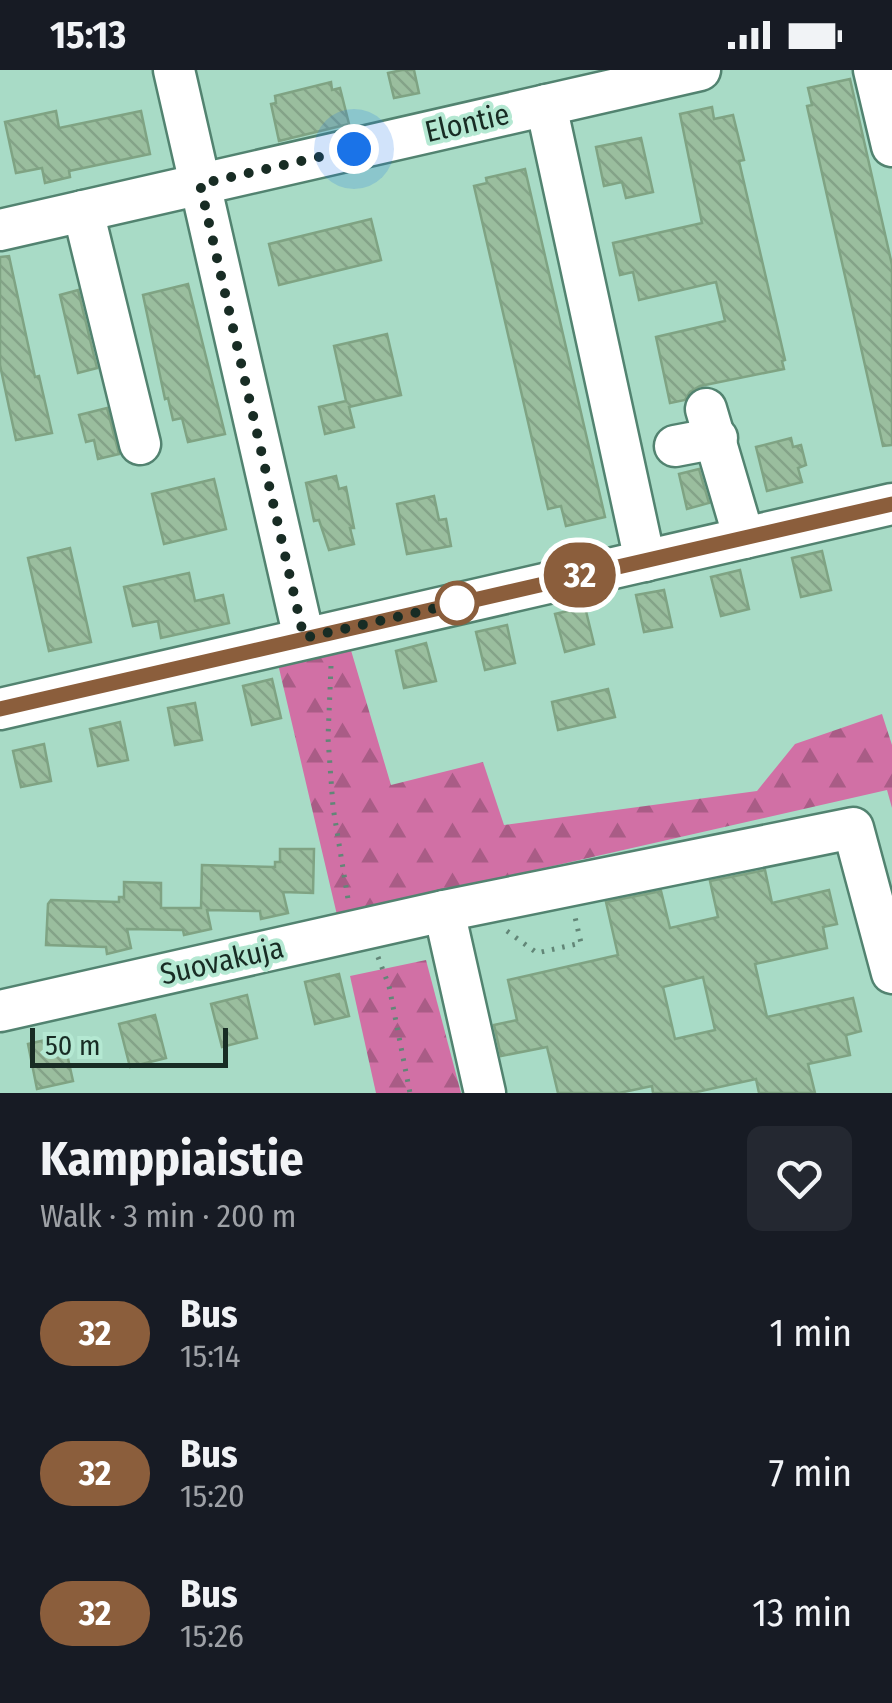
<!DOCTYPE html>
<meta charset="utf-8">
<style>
:root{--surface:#171b24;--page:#242831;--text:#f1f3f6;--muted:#9ea1a6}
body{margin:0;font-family:"Fira Sans Condensed",sans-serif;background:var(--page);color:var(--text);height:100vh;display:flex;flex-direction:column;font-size:38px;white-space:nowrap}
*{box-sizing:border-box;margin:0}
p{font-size:32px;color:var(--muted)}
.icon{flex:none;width:55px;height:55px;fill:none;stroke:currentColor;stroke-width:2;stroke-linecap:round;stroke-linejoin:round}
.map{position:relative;height:1023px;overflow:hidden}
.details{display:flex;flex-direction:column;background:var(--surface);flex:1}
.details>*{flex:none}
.badge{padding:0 20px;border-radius:32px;font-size:35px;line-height:65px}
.scale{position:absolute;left:30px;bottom:25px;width:198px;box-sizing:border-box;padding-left:10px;border:5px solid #182c24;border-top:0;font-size:28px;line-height:35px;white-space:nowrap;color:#182c24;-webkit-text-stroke:8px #b4e8d2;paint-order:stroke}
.you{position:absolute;width:50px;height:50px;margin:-25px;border:8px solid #fff;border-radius:50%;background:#1a73e8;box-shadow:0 0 0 15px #1a73e833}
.map>.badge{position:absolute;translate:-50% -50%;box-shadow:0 0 0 5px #fff}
.round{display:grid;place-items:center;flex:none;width:105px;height:105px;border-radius:15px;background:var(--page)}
.overview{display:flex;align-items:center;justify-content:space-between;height:170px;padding:0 40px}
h1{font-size:48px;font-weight:700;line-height:75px}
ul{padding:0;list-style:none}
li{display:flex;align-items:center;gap:30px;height:140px;padding:0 40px}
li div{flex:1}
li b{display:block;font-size:38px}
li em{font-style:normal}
li .badge{min-width:110px;font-weight:700;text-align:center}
.status{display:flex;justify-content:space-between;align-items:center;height:70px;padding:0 50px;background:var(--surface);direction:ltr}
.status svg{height:28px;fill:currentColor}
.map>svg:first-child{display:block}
</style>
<div class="status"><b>15:13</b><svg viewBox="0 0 49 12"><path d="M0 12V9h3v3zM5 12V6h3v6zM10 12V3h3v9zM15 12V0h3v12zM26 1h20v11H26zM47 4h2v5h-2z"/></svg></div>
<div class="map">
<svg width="892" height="1023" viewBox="0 0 892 1023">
<defs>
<pattern id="forest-firs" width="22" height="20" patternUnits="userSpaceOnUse" patternTransform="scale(2.5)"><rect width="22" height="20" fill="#d170a5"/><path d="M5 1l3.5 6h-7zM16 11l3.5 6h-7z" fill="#a95c86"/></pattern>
<pattern id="building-back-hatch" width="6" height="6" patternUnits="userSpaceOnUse" patternTransform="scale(2.5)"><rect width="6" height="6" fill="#9abe9e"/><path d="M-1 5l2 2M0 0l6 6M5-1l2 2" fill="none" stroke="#84a388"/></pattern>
</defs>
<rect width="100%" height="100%" fill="#a8dbc6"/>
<g fill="url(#forest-firs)">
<path d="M350 577 391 715 483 692 504 755 757 721 795 674 882 644 892 675V738L887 720 337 845 278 594Z"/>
<path d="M426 890 461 1023H376L350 906Z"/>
</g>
<g fill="url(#building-back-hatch)" stroke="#7fa383" stroke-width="2.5" fill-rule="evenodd">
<path d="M402 0H414L419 23 394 28 388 3Z"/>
<path d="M850 9 892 195V375L883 376 807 36 812 35 808 18Z"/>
<path d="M331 12 332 20 340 18 349 54 279 71 271 34 276 33 275 26Z"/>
<path d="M712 37 714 49 733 45 744 90 739 91 785 290 782 291 784 299 700 316 690 322 685 330 670 333 656 267 725 251 716 212 639 230 633 202 620 205 613 173 702 153 680 44Z"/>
<path d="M56 41 59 58 141 41 150 84 69 101 70 107 45 113 42 98 16 103 5 52Z"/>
<path d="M641 68 653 122 626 128 622 112 604 116 596 77Z"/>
<path d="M525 99 605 447 566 456 561 436 548 439 474 116 487 113 486 108Z"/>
<path d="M371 149 381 190 279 215 269 174Z"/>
<path d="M9 186 35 307 39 306 52 363 16 370 0 295V187Z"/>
<path d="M188 214 225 364 188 372 182 348 173 350 168 328 165 329 143 225Z"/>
<path d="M78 220 97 298 78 303 60 225Z"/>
<path d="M387 264 401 325 349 337 354 357 325 364 319 337 346 331 334 276Z"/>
<path d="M107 338 119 384 98 389 94 370 86 372 79 345Z"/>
<path d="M791 368 793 377 801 375 806 395 798 398 802 412 767 421 756 377Z"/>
<path d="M699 399 709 433 687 439 679 404Z"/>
<path d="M336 406 339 419 346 417 354 458H350L354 474 329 480 319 450 314 451 306 413Z"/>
<path d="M214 409 226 459 164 474 152 424Z"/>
<path d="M434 426 439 450 446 449 451 476 407 484 397 434Z"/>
<path d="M70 478 91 572 49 581 28 488Z"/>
<path d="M822 481 831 520 801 527 792 488Z"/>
<path d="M740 500 749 539 721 546 711 507Z"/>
<path d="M189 503 195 531 223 525 229 553 161 568 158 551 133 556 124 517Z"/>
<path d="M664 520 672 557 644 562 636 525Z"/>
<path d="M585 537 594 574 565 582 555 544Z"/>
<path d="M507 555 515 593 485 600 476 562Z"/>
<path d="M426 573 436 611 404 618 396 581Z"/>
<path d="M272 609 281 648 252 655 243 616Z"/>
<path d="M608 619 615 647 558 660 552 632Z"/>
<path d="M195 633 202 670 175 675 168 638Z"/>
<path d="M120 652 128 690 98 696 90 659Z"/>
<path d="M44 674 51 711 21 717 13 681Z"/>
<path d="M280 779H314L313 823 283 822 288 843 261 849 260 841 207 840 211 859 184 865 183 860 127 859 131 878 107 884 106 877 46 875 48 834 51 830 119 832V827H124V812L161 813V838H201L202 795 275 797V792H280Z"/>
<path d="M765 800 772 833 829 820 837 854 823 857 827 878 755 894 767 947 853 928 861 961 846 965 850 985 808 994 815 1023H759L756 1009 692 1023H653L652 1016 619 1023H558L547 977 501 986 494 955 517 950 508 910 618 885 606 832 661 821 670 858 718 847 710 811ZM703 907 715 960 675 969 663 917Z"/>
<path d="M339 904 349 946 315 954 305 912Z"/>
<path d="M247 925 257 968 222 977 211 934Z"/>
<path d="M155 945 166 988 130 997 119 954Z"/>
<path d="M63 966 73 1011 37 1019 28 974Z"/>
</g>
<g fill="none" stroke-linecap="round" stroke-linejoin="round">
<g stroke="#528370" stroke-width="45">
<g id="minor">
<path d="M174 0 304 568"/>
<path d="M874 0 892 76"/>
<path d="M546 35 645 491"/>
<path d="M83 141 140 374"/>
<path d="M0 160 700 0"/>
<path d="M706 339 744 468"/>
<path d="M675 376 717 368"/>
<path d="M0 639 892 434"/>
<path d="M444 841 485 1023"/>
<path d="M0 941 444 841 853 758 892 903"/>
</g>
</g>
<g stroke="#628677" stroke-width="5" stroke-dasharray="2.5 8" stroke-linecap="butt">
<path d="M331 596 328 668 333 737 348 829"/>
<path d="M507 861 537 883 581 873 575 847"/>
<path d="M378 887 389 916 410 1023"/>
</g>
<use href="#minor" stroke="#fff" stroke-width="40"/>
</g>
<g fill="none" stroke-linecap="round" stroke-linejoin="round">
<g stroke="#fff" stroke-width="22">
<path id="line" d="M0 639 892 434"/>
</g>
<use href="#line" stroke="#8b5e3c" stroke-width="15"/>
<path stroke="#182c24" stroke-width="10" stroke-dasharray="0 18" d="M354 79 200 114 304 568 467 531 457 533"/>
</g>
<circle fill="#fff" stroke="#8b5e3c" stroke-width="5" cx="457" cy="533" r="20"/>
<g text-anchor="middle" stroke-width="8" stroke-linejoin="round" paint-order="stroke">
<g font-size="30" fill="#182c24" stroke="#b4e8d2">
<text transform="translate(467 53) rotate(-13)" y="10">Elontie</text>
<text transform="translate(222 891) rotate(-13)" y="10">Suovakuja</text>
</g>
</g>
</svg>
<div class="scale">50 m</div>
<div class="you" style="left:354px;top:79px"></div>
<b class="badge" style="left:580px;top:505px;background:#8b5e3c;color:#fff">32</b>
</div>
<section class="details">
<div class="overview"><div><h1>Kamppiaistie</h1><p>Walk · 3 min · 200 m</p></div><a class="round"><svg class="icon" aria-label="heart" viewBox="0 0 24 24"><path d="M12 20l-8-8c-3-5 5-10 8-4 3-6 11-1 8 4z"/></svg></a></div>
<ul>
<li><span class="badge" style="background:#8b5e3c;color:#fff">32</span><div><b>Bus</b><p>15:14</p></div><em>1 min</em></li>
<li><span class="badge" style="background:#8b5e3c;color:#fff">32</span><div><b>Bus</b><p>15:20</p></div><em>7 min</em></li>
<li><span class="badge" style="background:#8b5e3c;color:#fff">32</span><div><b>Bus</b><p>15:26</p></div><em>13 min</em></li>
</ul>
</section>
